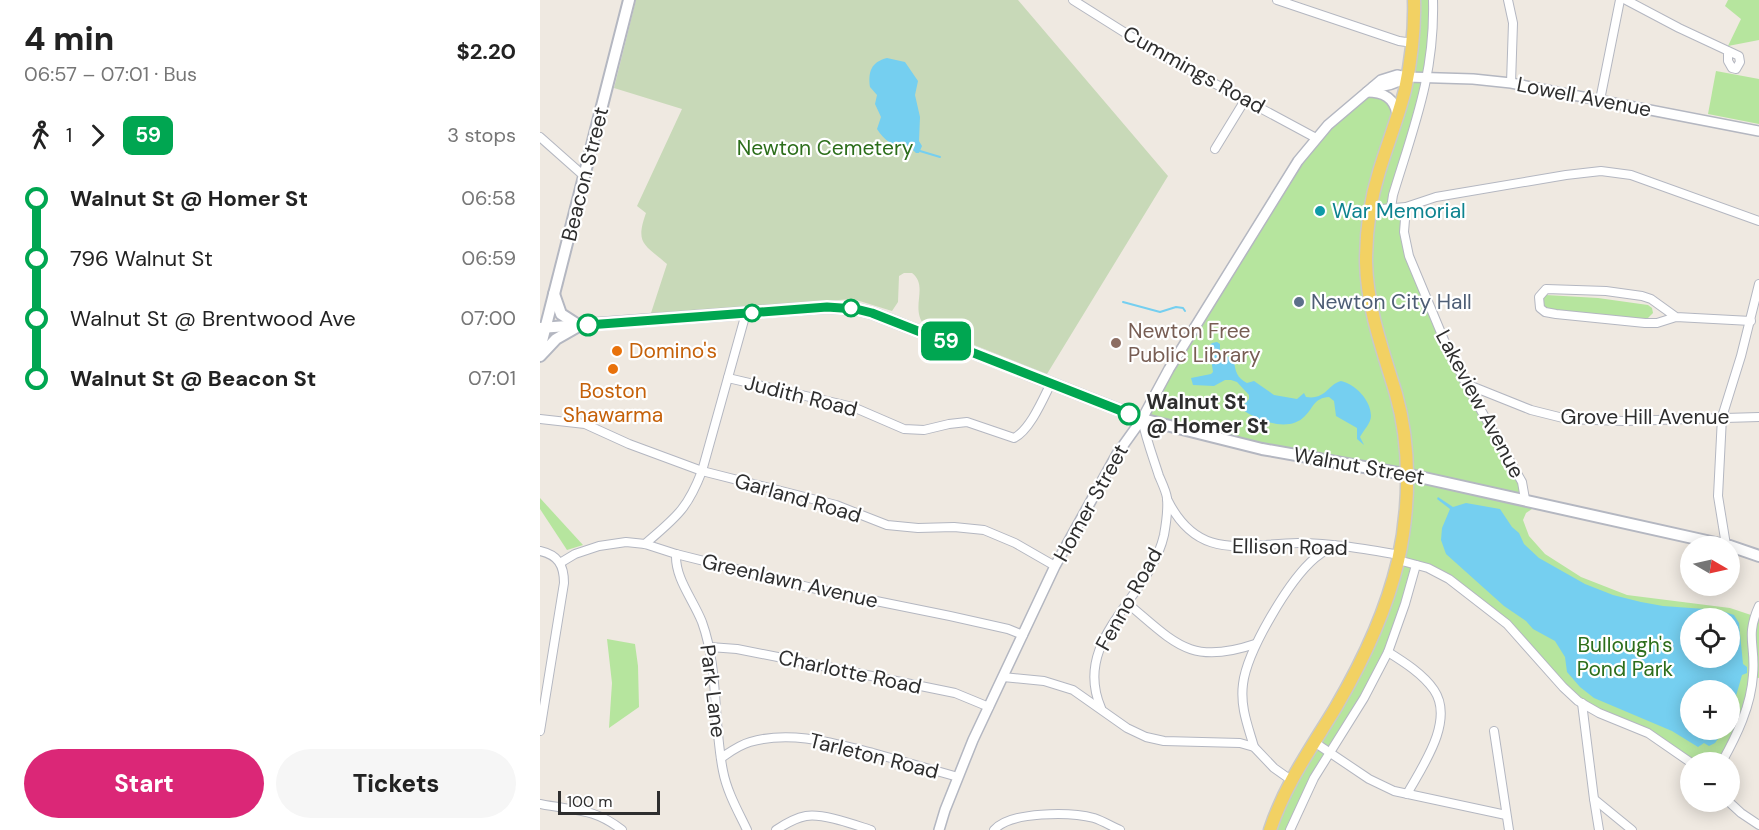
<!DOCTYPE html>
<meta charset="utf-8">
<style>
:root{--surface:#fff;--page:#f6f6f6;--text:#222;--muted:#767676;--accent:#db2777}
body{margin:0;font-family:"DM Sans",sans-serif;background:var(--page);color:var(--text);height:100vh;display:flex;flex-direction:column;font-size:22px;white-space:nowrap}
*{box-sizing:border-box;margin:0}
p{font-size:20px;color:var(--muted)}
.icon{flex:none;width:33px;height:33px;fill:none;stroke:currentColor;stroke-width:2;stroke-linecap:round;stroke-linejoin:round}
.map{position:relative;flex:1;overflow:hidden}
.side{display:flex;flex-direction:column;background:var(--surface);width:540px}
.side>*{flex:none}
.badge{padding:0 12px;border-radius:9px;font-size:21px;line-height:39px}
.needle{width:39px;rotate:99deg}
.controls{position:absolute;left:1140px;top:536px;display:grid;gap:12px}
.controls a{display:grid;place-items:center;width:60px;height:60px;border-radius:50%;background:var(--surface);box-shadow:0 3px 15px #0003;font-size:30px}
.scale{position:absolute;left:18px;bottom:15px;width:102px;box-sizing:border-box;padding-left:6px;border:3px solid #2e2e2e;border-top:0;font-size:16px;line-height:21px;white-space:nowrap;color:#2e2e2e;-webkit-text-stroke:4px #fff;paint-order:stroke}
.map>.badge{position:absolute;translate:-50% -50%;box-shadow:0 0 0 3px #fff}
.legs{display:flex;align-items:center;gap:9px;height:66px;padding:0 24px;font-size:20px}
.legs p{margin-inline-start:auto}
.overview{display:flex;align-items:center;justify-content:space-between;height:102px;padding:0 24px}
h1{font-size:33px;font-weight:800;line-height:45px}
.button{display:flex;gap:12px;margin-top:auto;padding:12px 24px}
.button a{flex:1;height:69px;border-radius:36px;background:var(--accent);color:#fff;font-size:24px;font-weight:800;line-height:69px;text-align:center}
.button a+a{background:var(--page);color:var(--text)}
ul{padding:0 24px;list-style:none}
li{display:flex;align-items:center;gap:21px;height:60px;font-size:22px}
li i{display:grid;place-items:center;width:9px;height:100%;margin:0 8px;background:currentColor}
li i::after{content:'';width:15px;height:15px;margin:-8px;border:4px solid;border-radius:50%;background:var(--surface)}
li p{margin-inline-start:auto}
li:first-child i{background:linear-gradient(#0000 50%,currentColor 0)}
li:last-child i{background:linear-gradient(currentColor 50%,#0000 0)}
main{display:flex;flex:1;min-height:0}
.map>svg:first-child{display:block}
</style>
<main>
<section class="side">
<div class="overview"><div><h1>4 min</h1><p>06:57 – 07:01 · Bus</p></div><b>$2.20</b></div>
<div class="legs"><svg class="icon" aria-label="walk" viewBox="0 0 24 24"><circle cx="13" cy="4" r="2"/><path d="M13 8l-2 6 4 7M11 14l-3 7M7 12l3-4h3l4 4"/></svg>1<svg class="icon" aria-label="forward" viewBox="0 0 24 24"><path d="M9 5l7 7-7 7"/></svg><b class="badge" style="background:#00a651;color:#fff">59</b><p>3 stops</p></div>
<ul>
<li><i style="color:#00a651"></i><b>Walnut St @ Homer St</b><p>06:58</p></li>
<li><i style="color:#00a651"></i><span>796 Walnut St</span><p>06:59</p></li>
<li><i style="color:#00a651"></i><span>Walnut St @ Brentwood Ave</span><p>07:00</p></li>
<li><i style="color:#00a651"></i><b>Walnut St @ Beacon St</b><p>07:01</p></li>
</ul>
<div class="button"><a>Start</a><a>Tickets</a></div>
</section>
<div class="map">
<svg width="1219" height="830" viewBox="0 0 1219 830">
<rect width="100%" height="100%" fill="#efe9e1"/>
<g fill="#b6e59e" fill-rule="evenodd">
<path d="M874 0H893L891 52 851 207H866V244L904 340 982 482 985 499 994 501 992 509 986 513 983 520 989 536 1005 554 1041 577 1087 595 1190 608 1214 616 1219 606V678L1213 677 1209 698 1182 762H1150L1142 755 1038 701 993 651 926 591 876 565 848 652 789 752 750 830H730L795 708 853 579 867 474 602 419 758 161 827 92 842 93 857 114ZM1150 618H1190V657H1150ZM1150 690H1190V729H1150Z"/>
<path d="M1188 0H1219V40L1188 46 1201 19 1185 6Z"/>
<path d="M1176 71 1219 79V124L1168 114Z"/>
<path d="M1006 295 1058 298 1108 305 1112 308 1113 313 1108 318C1077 318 1033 317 1003 307L1001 303 1003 296Z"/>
<path d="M0 498 43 545 27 550 0 509Z"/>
<path d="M67 639 95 644 98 666 99 707 69 728 72 683Z"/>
</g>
<path fill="#c8d9b8" d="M96 0H478L628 176 507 374 384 325C370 307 389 286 372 273H364L359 276 358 302 352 311 313 299 111 313 127 264C104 244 95 244 106 213L97 206 142 109 74 88Z"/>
<g fill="#75cff0" fill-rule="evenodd">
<path d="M347 58 365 62 378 81 375 95 380 117 379 141 382 146 379 153H376L371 148C357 151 344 140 337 129L341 117 335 104 337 95 330 87C328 72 331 62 347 58Z"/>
<path d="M677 342 680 344V352L694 360C695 371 697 378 707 383L714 381 734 395 757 399 764 393 766 397C786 400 787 385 801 381 815 384 831 400 831 416 831 423 823 431 820 437L824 445 817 439V428L796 416 794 401 789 397C774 398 774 407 765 416 749 433 719 421 703 410L702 407 709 399V395L697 382 691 380H685L674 386 653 385 651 378 671 374 673 372 669 346 672 343Z"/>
<path d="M898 497 913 507 926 503 960 509 972 527 979 533 984 544 999 558 1045 584 1073 595 1101 602 1123 606 1179 610 1194 615 1199 623 1203 664 1207 667V673L1202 675 1190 717V690H1150V729H1185L1175 743 1169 746 1164 743 1158 747 1132 731 1054 698 1040 687 1027 672 1025 657 1015 641 993 629 986 621 964 606 906 554 901 540 902 528 910 509 897 499ZM1150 618H1190V657H1150Z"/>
</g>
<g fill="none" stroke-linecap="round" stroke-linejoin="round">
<g stroke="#75cff0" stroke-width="2">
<path d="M380 151 400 157"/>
<path d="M583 302 620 312 636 307 643 308 645 311"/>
</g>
<g stroke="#b4b7c1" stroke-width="10">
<g id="minor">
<path d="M533 0 614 51 776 138"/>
<path d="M737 0 859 41 873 43"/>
<path d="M968 0 973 23 971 83"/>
<path d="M1086 0 1139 28 1199 56 1200 62 1196 69 1192 68 1188 61V51"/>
<path d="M1060 100 1080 0"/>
<path d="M0 137 44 176"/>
<path d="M675 149 705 100"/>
<path d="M866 207 864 232 869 256 904 340 926 384 982 482 985 499"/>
<path d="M851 208 853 195C874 126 895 74 893 0"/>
<path d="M830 210 866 207 896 197 1026 175 1061 171 1091 175 1219 221"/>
<path d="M1136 317 1117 323H1105L1016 314 1005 312 1000 308 999 297 1006 289 1066 291 1102 296 1111 299 1136 317 1211 321"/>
<path d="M188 378 313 407 364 429 384 430 409 424 427 422 474 438C490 430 503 399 511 383"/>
<path d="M926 384 991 410 1027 419 1083 421 1219 417"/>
<path d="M0 419 45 424 89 444 162 471 296 505 347 525 378 528 414 527 444 530 475 543 515 566"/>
<path d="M627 499C658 562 702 544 758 543 792 543 826 549 859 555"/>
<path d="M105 544C136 517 147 510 162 471L206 313"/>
<path d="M1186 545 1178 496 1182 417 1201 356 1219 284"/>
<path d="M0 551C18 555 24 565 24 583L0 731"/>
<path d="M136 554C135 579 153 599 162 622 179 669 173 722 183 771 187 792 198 811 207 830"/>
<path d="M858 560 888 568 909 579 967 624 1023 687 1038 701 1059 713 1108 733 1150 762"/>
<path d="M20 563 35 554 59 546 86 542 105 544 136 554 272 588 410 616 468 629 483 635"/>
<path d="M587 603C635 643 650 666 715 644"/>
<path d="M170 647 197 649 258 661 415 693 449 707"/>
<path d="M848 652C864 662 883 674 894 690 915 721 882 767 867 794"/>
<path d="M463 677 504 681 533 690 587 728 606 737 624 741 700 743 714 747 734 768 751 780"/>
<path d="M1042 703 1054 799 1092 830"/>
<path d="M561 708C531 638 610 598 624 535 626 524 628 509 627 498 626 491 622 483 619 476 613 457 606 439 602 419"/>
<path d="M954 731 969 830"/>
<path d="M774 742 829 779 854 791 966 815"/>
<path d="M714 747C708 726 700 707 703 684 707 651 749 580 775 558 781 553 787 549 794 545"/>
<path d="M181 758C190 752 199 745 210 742 251 730 293 743 333 753 362 761 390 769 418 777"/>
<path d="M1182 762C1197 735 1211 706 1213 675 1216 645 1205 637 1219 606"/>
<path d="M1054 799 1059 830"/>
<path d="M1188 801 1201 813 1219 825"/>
<path d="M0 804C33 811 53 807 82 830"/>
<path d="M236 830C245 824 255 818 266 816 283 813 315 825 331 830"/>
<path d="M454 830C470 811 531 812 554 818 563 821 571 826 580 830"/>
<path d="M750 830 774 778 824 698 848 652 865 604 876 565"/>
</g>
</g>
<g stroke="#b4b7c1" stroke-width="12">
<g id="tertiary">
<path d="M833 87C846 87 856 84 867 77"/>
<path d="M827 92C843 92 854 97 857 114"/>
<path d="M399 830 405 810 433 740 515 566 577 454 602 419 629 369 758 161 788 125 841 80 857 75 867 77 933 79 971 83 1219 131"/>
</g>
</g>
<g stroke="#b4b7c1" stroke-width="14">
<g id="secondary">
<path d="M14 294 21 314 38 325"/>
<path d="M0 328 287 307 316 309 332 313 602 419 722 449 875 476 1189 546"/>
<path d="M0 349 89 0"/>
<path d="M0 356 16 339 37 327"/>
<path d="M1190 546 1219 556"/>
</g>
</g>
<g stroke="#c9c9c9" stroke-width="15">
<path id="primary" d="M730 830C745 784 772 747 796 707 823 661 846 612 858 561 870 507 871 447 856 394 843 351 827 308 826 262 826 232 830 201 839 172 847 145 858 118 865 90 871 61 875 30 874 0"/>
</g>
<use href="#minor" stroke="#fff" stroke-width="8"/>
<use href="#tertiary" stroke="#fff" stroke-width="9"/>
<use href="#secondary" stroke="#fff" stroke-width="10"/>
<use href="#primary" stroke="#f2d163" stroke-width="12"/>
</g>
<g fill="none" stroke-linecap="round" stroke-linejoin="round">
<g stroke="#fff" stroke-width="14">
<path id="line-1" d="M48 325 287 307 316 309 332 313 589 414"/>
</g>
<use href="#line-1" stroke="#00a651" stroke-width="9"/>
</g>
<circle fill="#0f9aa8" stroke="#fff" stroke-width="2" cx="780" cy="211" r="6"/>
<circle fill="#5c6f8a" stroke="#fff" stroke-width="2" cx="759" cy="302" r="6"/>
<g fill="#fff" stroke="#00a651" stroke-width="3">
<circle cx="311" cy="308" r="8"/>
<circle cx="212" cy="313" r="8"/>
<circle cx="48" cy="325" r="10"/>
<circle cx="589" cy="414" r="10"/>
</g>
<circle fill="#8d6e63" stroke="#fff" stroke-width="2" cx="576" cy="343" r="6"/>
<g fill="#e8710a" stroke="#fff" stroke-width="2">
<circle cx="77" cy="351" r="6"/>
<circle cx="73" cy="369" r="6"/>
</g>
<g text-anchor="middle" stroke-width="4.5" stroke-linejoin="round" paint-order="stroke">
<g font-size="21" fill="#2e2e2e" stroke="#fff">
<text transform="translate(654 70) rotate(29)" y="7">Cummings Road</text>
<text transform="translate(1044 97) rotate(11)" y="7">Lowell Avenue</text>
<text transform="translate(45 174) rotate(-76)" y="7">Beacon Street</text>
<text transform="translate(261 396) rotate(14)" y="7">Judith Road</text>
<text transform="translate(940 404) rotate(62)" y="7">Lakeview Avenue</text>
<text x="1105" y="424">Grove Hill Avenue</text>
<text transform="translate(819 466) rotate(10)" y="7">Walnut Street</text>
<text transform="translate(258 498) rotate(16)" y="7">Garland Road</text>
<text transform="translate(551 503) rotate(-61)" y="7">Homer Street</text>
<text transform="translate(750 547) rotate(1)" y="7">Ellison Road</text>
<text transform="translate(250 581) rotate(13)" y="7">Greenlawn Avenue</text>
<text transform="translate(589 599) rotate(-61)" y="7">Fenno Road</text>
<text transform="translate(310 672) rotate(12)" y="7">Charlotte Road</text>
<text transform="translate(173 691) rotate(83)" y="7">Park Lane</text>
<text transform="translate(334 756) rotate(14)" y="7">Tarleton Road</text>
</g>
<g font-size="21" fill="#2c6e1b" stroke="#fff">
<text x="285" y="155">Newton Cemetery</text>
<text x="1085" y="652">Bullough's<tspan x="1085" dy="24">Pond Park</tspan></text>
</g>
<g font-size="21" fill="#0d838f" stroke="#fff" text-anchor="start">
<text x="792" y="218">War Memorial</text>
</g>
<g font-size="21" fill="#4e5e75" stroke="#fff" text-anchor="start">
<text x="771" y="309">Newton City Hall</text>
</g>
<g font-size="21" fill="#785e54" stroke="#fff" text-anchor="start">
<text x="588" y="338">Newton Free<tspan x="588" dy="24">Public Library</tspan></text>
</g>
<g font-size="21" fill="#c56008" stroke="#fff" text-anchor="start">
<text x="89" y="358">Domino's</text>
<text x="73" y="398" text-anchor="middle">Boston<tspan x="73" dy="24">Shawarma</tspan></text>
</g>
<g font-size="21" font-weight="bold" fill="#2e2e2e" stroke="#fff" text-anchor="start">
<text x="606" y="409">Walnut St<tspan x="606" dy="24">@ Homer St</tspan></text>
</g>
</g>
</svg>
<div class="controls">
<a><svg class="needle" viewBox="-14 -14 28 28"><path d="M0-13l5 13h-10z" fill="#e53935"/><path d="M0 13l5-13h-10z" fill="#767676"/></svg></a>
<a><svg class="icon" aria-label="locate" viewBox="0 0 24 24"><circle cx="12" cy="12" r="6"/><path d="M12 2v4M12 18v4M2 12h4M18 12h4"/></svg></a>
<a>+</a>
<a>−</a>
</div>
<div class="scale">100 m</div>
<b class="badge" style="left:406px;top:341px;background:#00a651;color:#fff">59</b>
</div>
</main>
